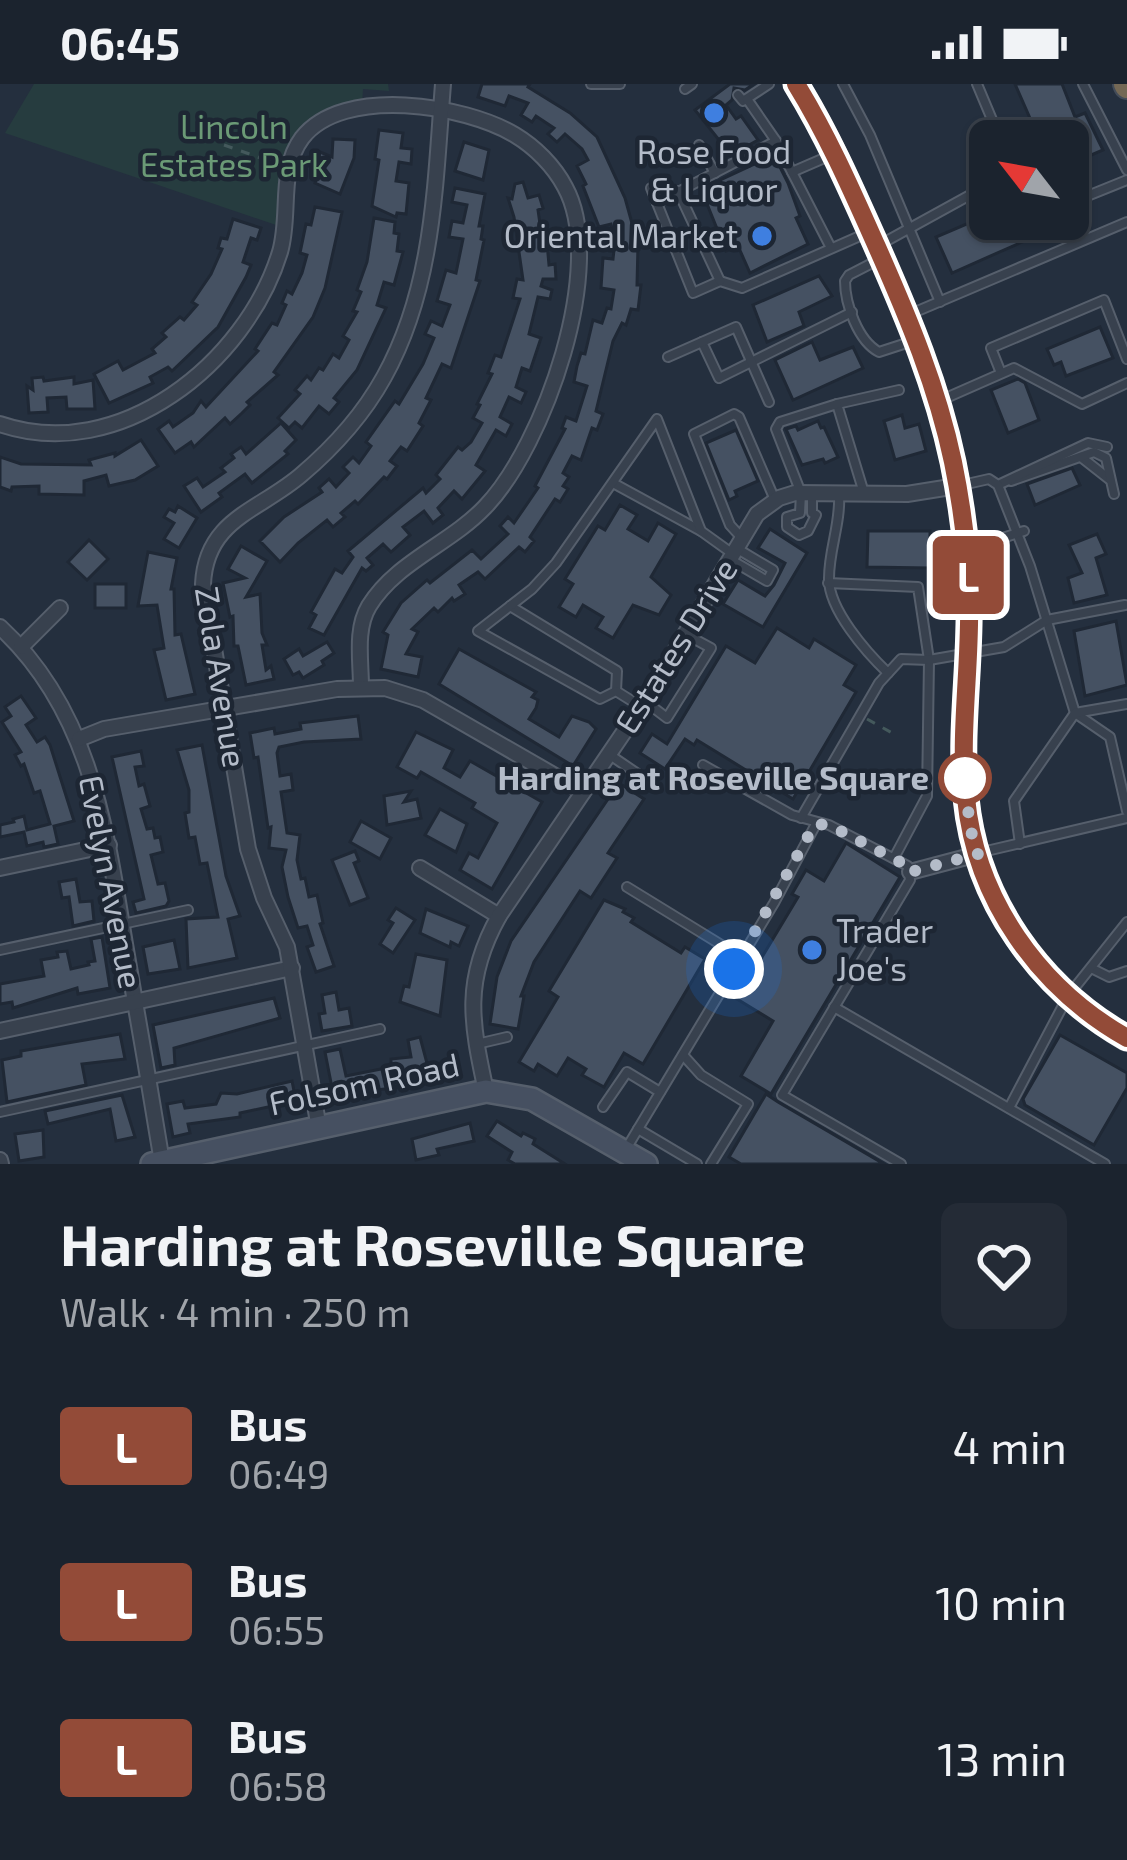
<!DOCTYPE html>
<meta charset="utf-8">
<style>
:root{--surface:#1b232e;--page:#242b36;--text:#f1f3f6;--muted:#a0a4aa;--line:#39404a}
body{margin:0;font-family:"Exo 2",sans-serif;background:var(--page);color:var(--text);height:100vh;display:flex;flex-direction:column;font-size:45px;white-space:nowrap}
*{box-sizing:border-box;margin:0}
p{font-size:39px;color:var(--muted)}
.icon{flex:none;width:66px;height:66px;fill:none;stroke:currentColor;stroke-width:2;stroke-linecap:round;stroke-linejoin:round}
.map{position:relative;height:1080px;overflow:hidden}
.side{display:flex;flex-direction:column;background:var(--surface);flex:1}
.side>*{flex:none}
.badge{padding:0 24px;border-radius:9px;font-size:42px;line-height:78px}
.needle{width:78px;rotate:301deg}
.controls{position:absolute;left:969px;top:36px;display:grid;gap:24px}
.controls a{display:grid;place-items:center;width:120px;height:120px;border-radius:18px;background:var(--surface);box-shadow:0 3px 9px #0004,0 0 0 3px var(--line);font-size:60px}
.you{position:absolute;width:60px;height:60px;margin:-30px;border:9px solid #fff;border-radius:50%;background:#1a73e8;box-shadow:0 0 0 18px #1a73e833}
.map>.badge{position:absolute;translate:-50% -50%;box-shadow:0 0 0 6px #fff}
.round{display:grid;place-items:center;flex:none;width:126px;height:126px;border-radius:18px;background:var(--page)}
.headline{display:flex;align-items:center;justify-content:space-between;height:204px;padding:0 60px}
h1{font-size:57px;font-weight:700;line-height:90px}
ul{padding:0;list-style:none}
li{display:flex;align-items:center;gap:36px;height:156px;padding:0 60px}
li div{flex:1}
li b{display:block;font-size:45px}
li em{font-style:normal}
li .badge{min-width:132px;font-weight:700;text-align:center}
.status{display:flex;justify-content:space-between;align-items:center;height:84px;padding:0 60px;background:var(--surface);direction:ltr}
.status svg{height:33px;fill:currentColor}
.map>svg:first-child{display:block}
</style>
<div class="status"><b>06:45</b><svg viewBox="0 0 49 12"><path d="M0 12V9h3v3zM5 12V6h3v6zM10 12V3h3v9zM15 12V0h3v12zM26 1h20v11H26zM47 4h2v5h-2z"/></svg></div>
<div class="map">
<svg width="1127" height="1080" viewBox="0 0 1127 1080">
<rect width="100%" height="100%" fill="#242f3e"/>
<path fill="#263c3f" d="M34 0H388L389 7 363 5 362 22C293 44 292 79 285 144L5 49Z"/>
<g fill="#455162" stroke="#1f2835" stroke-width="3">
<path d="M482 0H530L528 3 570 29 597 53 625 114 638 161 637 201H641L638 226 631 225 626 241 622 239 613 257 596 327 603 330 597 346 592 344 581 376 572 372 563 389 569 393 563 402 568 405 560 418 555 415 530 453 534 457 525 468 519 463 485 495 478 488 459 501 465 510 454 517 452 514 438 528 434 524 412 545 418 548 406 570 422 573 418 593 381 585 388 551 383 548 401 519 427 496 430 499 472 466 481 475 508 450 500 442 508 433 514 439 538 404 535 402 565 345 562 344 566 333 576 337 587 302 574 298 577 282 581 269 585 270 593 236 602 239 607 224 611 225 614 206 601 204 603 174 613 175 615 157 611 140 599 143 583 102 586 100 577 82 588 76 582 65 565 50 557 58 548 50 554 44 536 32 532 38 521 31 528 19 509 12 505 22 478 13Z"/>
<path d="M730 0H754L745 6 734 4 732 16 726 21 736 35 741 32 758 56 731 71 695 26Z"/>
<path d="M1015 0H1062L1075 33 1085 29 1103 66 1068 81V57H1040Z"/>
<path d="M379 46 403 49 401 64 412 65 411 80 399 78 396 97 409 99 406 130 397 129 396 133 372 122 379 76 375 75Z"/>
<path d="M333 55 355 56 354 74 340 110 315 99 321 83 315 81 320 68 332 73Z"/>
<path d="M464 58 489 66 483 96 455 87Z"/>
<path d="M774 71 788 99 800 132 796 134 808 160 750 189 738 162 726 167 701 105Z"/>
<path d="M523 98 528 114 539 111 543 124 538 126 541 147 553 146 554 159H547L549 181 555 180 556 195H543L541 202 552 206 550 215 538 213 529 250 541 254 530 287 522 284 516 303 526 308 521 319 509 313 500 333 512 340 506 352 496 346 476 381 485 387 462 415 454 407 438 424 443 431 433 439 424 427 403 443 410 451 391 468 383 460 367 474 373 481 366 487 362 484 324 551 309 544 316 531 311 528 335 485 342 489 353 473 348 467 423 404 426 409 440 395 436 391 458 363 462 366 471 358 482 339 473 334 480 321 477 320 492 290 488 289 495 271 501 273 520 215 513 214 517 195 523 196 514 133 508 114 512 115 515 100Z"/>
<path d="M455 104 485 110 479 142H483L481 155 484 156 476 196 480 197 451 284 442 280 426 314 431 316 419 339 423 342 407 367 401 363 390 377 397 382 387 395 384 393 358 420 355 417 341 429 345 433 333 443 327 436 298 459 280 478 260 457 284 433 322 408 319 404 329 395 336 403 349 389 343 383 353 373 359 379 371 362 366 358 395 317 399 320 423 280 434 254 425 250 431 237 442 242 450 221 437 217 446 186 456 189 463 155 449 153 452 137 463 139 467 121 452 118Z"/>
<path d="M315 123 342 128 325 204 313 233 274 288 278 291 247 318 250 321 242 329 230 340 225 334 194 363 191 358 175 369 158 345 169 337 173 343 193 329 201 317 206 323 258 267 255 265 272 239 277 241 286 221 282 219 287 207 292 210 302 189 307 171 300 169 306 140 311 141Z"/>
<path d="M990 130V135H1074L952 189 936 153Z"/>
<path d="M374 134 395 138 394 149 399 150 397 167 403 168 394 201 384 198 377 221 386 224 357 286 334 314 339 318 329 330 319 322 302 344 295 338 289 344 278 334 300 310 295 306 307 292 311 296 319 284 323 286 333 270 339 274 349 256 343 252 357 228 353 227 361 208 357 206 367 178Z"/>
<path d="M233 135 261 144 257 156 251 154 243 178 251 181 246 193 218 243 172 287 168 283 150 293 153 299 109 319 94 290 118 277 123 286 155 269 152 265 166 253 162 249 180 233 184 236 197 221 192 218 211 190 222 165 218 164 221 154 227 155Z"/>
<path d="M819 192 832 212 799 228 804 242 767 258 753 221Z"/>
<path d="M1100 243 1113 274 1066 292 1061 278 1054 281 1047 265Z"/>
<path d="M812 258 820 276 853 263 863 284 793 316 775 276Z"/>
<path d="M43 293 44 297 74 293V300L93 296 95 325H67L66 313 47 314 48 328 29 329 27 302 33 306 32 294Z"/>
<path d="M1018 295 1025 299 1039 336 1008 349 991 306Z"/>
<path d="M902 331 905 344 919 340 926 367 895 376 884 337Z"/>
<path d="M818 337 821 344 824 343 838 373 825 379 823 375 802 381 786 345 796 342 798 346Z"/>
<path d="M281 339 296 356 285 367 288 370 252 399 245 390 219 409 222 413 201 428 184 402 197 394 203 403 225 388 221 384 234 374 231 370 241 363 246 370Z"/>
<path d="M736 346 758 397 735 407 737 412 729 416 706 359Z"/>
<path d="M141 356 158 382 135 396 109 402 106 391 84 397V411L39 410V402L12 403 11 407 0 403V373L21 380 91 381 89 376 115 369V372Z"/>
<path d="M1072 384 1080 401 1035 421 1027 400Z"/>
<path d="M620 421 637 431 628 445 648 457 658 439 676 450 651 493 671 511 659 531 633 521 613 554 596 544 603 533 583 521 576 533 559 523 573 500 565 495 598 442 605 446Z"/>
<path d="M178 422 197 434 179 464 164 455 174 439 164 433 169 425 175 428Z"/>
<path d="M770 445 807 469 763 543 723 520 738 496 765 512 774 501 785 479 758 464Z"/>
<path d="M868 447H930V484L867 483Z"/>
<path d="M1097 450 1106 470 1096 474 1107 511 1074 519 1068 494 1082 489 1069 461Z"/>
<path d="M89 456 108 475 87 496 68 478Z"/>
<path d="M241 462 267 477 246 513 260 510 262 549 267 561H262L266 586 271 582 274 595 246 601 238 562H234L233 532 230 533 223 499 245 494 228 485Z"/>
<path d="M148 468 177 474 171 505H174L175 551 181 550 195 610 166 616 154 566 164 564 157 521 138 522Z"/>
<rect x="95" y="500" width="31" height="24"/>
<path d="M1116 537 1127 601 1085 612 1074 547Z"/>
<path d="M777 544 809 564 814 555 856 581 844 601 856 608 793 715 697 656 694 661 685 655 665 685 640 669 652 650 667 660 726 562 755 579Z"/>
<path d="M327 558 334 569 322 577 324 581 303 594 299 588 293 591 284 575 299 565 303 572Z"/>
<path d="M459 565 536 608 532 613 538 616 536 624 529 635 559 653 572 632 589 638 596 645 573 682 439 600Z"/>
<path d="M21 612 36 634 26 641 37 658 45 653 50 661 74 737 54 742 58 760 44 763 43 758 27 762 24 748 0 753V741L14 738 13 735 24 732 27 746 50 740 40 707 34 709 24 680 21 682 15 671 21 668 2 638 11 632 5 623Z"/>
<path d="M358 632 361 655 304 658 279 663 277 669 280 692 291 690 293 706 281 708 287 749 300 751 297 776 301 795 305 794 309 813 317 811 323 839 320 840 334 882 316 888 307 863 313 861 307 842 298 844 288 813 282 783 286 766 269 764 271 743 268 744 258 673 254 674 250 649 274 644 275 650 301 645 300 639Z"/>
<path d="M416 648 453 666 444 684 460 693 470 677 542 718 492 805 460 786 469 769 478 774 497 739 472 724 475 719 421 688 417 694 397 683Z"/>
<path d="M202 661 226 792 240 832 228 835 237 874 188 884 186 835 218 833 207 779 200 780 195 753 189 754 185 729 189 728V706L177 666Z"/>
<path d="M141 667 144 682 135 683 139 702 144 700 150 722 141 725 147 745 153 744 155 754 160 753 163 768 151 771 158 800 165 799 169 817 166 822 136 829 133 818 144 815 112 673Z"/>
<path d="M619 699 644 715 608 769 617 774 591 814 580 807 534 878 521 912H524L518 945 490 940 497 893 511 857Z"/>
<path d="M411 707 404 718 417 715 421 734 387 741 384 712Z"/>
<path d="M440 725 467 740 456 768 425 751Z"/>
<path d="M361 737 391 754 380 775 350 758Z"/>
<path d="M846 759 900 793 771 1010 741 992 773 937 737 915 798 813 792 810 806 786 824 797Z"/>
<path d="M355 767 359 777 354 779 368 814 350 821 332 776Z"/>
<path d="M76 795 80 818 92 817 94 837 73 842 69 813 62 814 59 798Z"/>
<path d="M604 816 625 825 623 828 634 834 631 838 681 869 685 863 705 875 643 980 624 969 604 1003 582 991 586 985 568 974 557 992 538 980 534 987 519 978 558 913 549 907Z"/>
<path d="M396 824 415 836 393 869 380 860 393 839 388 836Z"/>
<path d="M426 825 468 842 459 862 451 858 450 863 420 849Z"/>
<path d="M102 853 110 904 78 910 77 904 13 924 12 918 0 920V900L44 892 41 876 58 873 57 868 67 867 71 885 89 881 88 878 95 877 91 855Z"/>
<path d="M174 856 180 885 148 890 143 863Z"/>
<path d="M416 870 447 876 440 932 400 918 404 902 409 903Z"/>
<path d="M336 908 339 926 349 924 352 942 322 947 319 930 325 929 322 911Z"/>
<path d="M274 914 280 934 174 964 175 981 161 984 153 941Z"/>
<path d="M120 950 125 975 82 980 86 1001 7 1018 2 976 21 972V967Z"/>
<path d="M1060 951 1127 989V1004L1094 1061 1025 1021 1023 1015Z"/>
<path d="M420 953 428 983 402 988 403 1003 376 1006 335 1019 325 968 340 965 346 992 391 983V975L411 973 408 956Z"/>
<path d="M292 997 296 1017 240 1029V1033L188 1040 190 1049 173 1053 167 1020 183 1017 185 1024 216 1020 221 1009 237 1010Z"/>
<path d="M766 1010 778 1018 884 1080H741L729 1073Z"/>
<path d="M122 1011 135 1053 116 1057 110 1025 48 1040 45 1027Z"/>
<path d="M497 1037 521 1052 523 1049 535 1055 533 1060 565 1080H515L508 1076 512 1068 487 1052Z"/>
<path d="M470 1039 474 1057 437 1065 439 1071 416 1076 412 1055Z"/>
<path d="M43 1046 44 1073 19 1077 15 1050Z"/>
</g>
<g fill="none" stroke-linecap="round" stroke-linejoin="round">
<g stroke="#565f6c" stroke-width="12">
<g id="lane">
<path d="M591 0H620"/>
<path d="M843 0 870 51 940 218"/>
<path d="M977 0 1001 57"/>
<path d="M1083 0 1127 86"/>
<path d="M685 5 692 0"/>
<path d="M738 11 743 17 769 0"/>
<path d="M776 57 831 164"/>
<path d="M699 61 715 89"/>
<path d="M792 88 829 72"/>
<path d="M651 104 693 209 720 197 742 204 869 148"/>
<path d="M678 107 720 197"/>
<path d="M1075 117 1127 96"/>
<path d="M657 119 776 57 747 15"/>
<path d="M881 160 990 100"/>
<path d="M882 174 849 191 845 197C845 220 858 257 879 268L916 256"/>
<path d="M908 231 1127 138"/>
<path d="M702 258 719 294 852 228"/>
<path d="M668 273 736 243 769 318"/>
<path d="M1001 289 991 264 1104 216 1127 275"/>
<path d="M939 317 1014 284 1082 320 1127 299"/>
<path d="M1081 373 1109 395"/>
<path d="M1011 397 1094 368 1106 374 1114 410"/>
<path d="M613 399 701 447"/>
<path d="M998 401 1088 359 1107 363"/>
<path d="M958 402 989 395 998 401 1030 482 1075 629 1110 653 1127 727"/>
<path d="M839 409C841 439 829 465 829 494 828 525 867 569 888 589"/>
<path d="M864 409 837 320 899 306"/>
<path d="M812 410V429L816 431 808 447 799 451 787 443V433L800 429 801 409 776 345 780 338 837 320"/>
<path d="M741 453 730 441 694 350 734 330 739 333 775 416"/>
<path d="M968 465 1024 447"/>
<path d="M731 476 767 497 773 486 736 464"/>
<path d="M828 499 918 503 929 576 927 712 894 774"/>
<path d="M970 504 999 494"/>
<path d="M510 522 617 587 616 607"/>
<path d="M646 618 667 634 711 564 685 550"/>
<path d="M640 622 616 607 600 615 478 547 532 505 556 479 657 335 701 447 733 470"/>
<path d="M610 671 654 701"/>
<path d="M703 681 792 731 829 741 908 782 910 796 782 1011 901 1080"/>
<path d="M801 734 879 599 901 575 929 576 1004 563 1047 536 1125 521"/>
<path d="M1020 760 1014 717 1075 629 1127 620"/>
<path d="M982 768 1127 734"/>
<path d="M627 803 741 873"/>
<path d="M0 866 188 826"/>
<path d="M1091 884 1109 893 1127 887"/>
<path d="M834 923 1105 1080"/>
<path d="M477 960 507 953"/>
<path d="M683 971 701 991 748 1020 711 1080"/>
<path d="M603 1023 627 988 660 1008"/>
<path d="M1009 1024 1068 912 1127 838"/>
<path d="M0 1028 380 945"/>
<path d="M638 1045 697 1080"/>
<path d="M626 1065 774 819 816 740"/>
</g>
</g>
<g stroke="#565f6c" stroke-width="18">
<g id="street">
<path d="M0 340C119 381 246 279 280 168 291 131 278 86 302 54 343 1 465 21 515 51 535 63 554 82 565 103 608 181 544 362 485 423 450 460 396 478 369 522 355 545 361 577 361 603"/>
<path d="M0 543C91 627 106 745 125 860 138 933 150 1005 162 1078"/>
<path d="M21 563 60 524"/>
<path d="M79 655 104 645 337 605 385 604 423 616 583 708"/>
<path d="M0 784 109 761"/>
<path d="M420 784 499 832"/>
<path d="M910 788 978 770"/>
<path d="M0 947 292 884"/>
<path d="M486 1007C471 938 463 896 499 832L645 617 757 430 779 414 795 409 907 410 957 402"/>
<path d="M319 1044 287 863 264 814 248 765 203 500C206 435 259 427 301 391 334 363 363 331 384 293 434 203 435 101 443 0"/>
<path d="M0 1076 1 1080"/>
</g>
</g>
<g stroke="#565f6c" stroke-width="26">
<g id="secondary">
<path d="M796 0C829 52 852 107 877 163 908 233 937 302 953 378 962 422 968 468 969 513 971 580 959 648 966 714 976 816 1039 904 1127 955"/>
<path d="M152 1080 486 1007 532 1015 646 1080"/>
</g>
</g>
<g stroke="#434c59" stroke-width="28">
<path id="highway" d="M1126 0 1127 2"/>
</g>
<g stroke="#44595c" stroke-width="3" stroke-dasharray="9 9" stroke-linecap="butt">
<path d="M224 61 275 79"/>
<path d="M867 635 894 650"/>
</g>
<use href="#lane" stroke="#38414e" stroke-width="8"/>
<use href="#street" stroke="#38414e" stroke-width="14"/>
<use href="#secondary" stroke="#465061" stroke-width="21"/>
<use href="#highway" stroke="#746855" stroke-width="24"/>
</g>
<g fill="none" stroke-linecap="round" stroke-linejoin="round">
<g stroke="#fff" stroke-width="27">
<path id="line" d="M796 0C828 52 852 107 877 163 908 233 937 302 953 378 962 422 968 468 969 513 971 580 959 648 966 714 976 816 1039 904 1127 954"/>
</g>
<use href="#line" stroke="#934b38" stroke-width="18"/>
<path stroke="#b4bcc9" stroke-width="12" stroke-dasharray="0 21.6" d="M734 885 815 740 829 741 908 782 910 788 978 770 970 744 964 686 965 694"/>
</g>
<g fill="#3f7fe0" stroke="#1d2633" stroke-width="4.5">
<circle cx="714" cy="29" r="12"/>
<circle cx="762" cy="152" r="12"/>
<circle cx="812" cy="866" r="12"/>
</g>
<circle fill="#fff" stroke="#934b38" stroke-width="6" cx="965" cy="694" r="24"/>
<g text-anchor="middle" stroke-width="9" stroke-linejoin="round" paint-order="stroke">
<g font-size="33" fill="#6b9a76" stroke="#1d2633">
<text x="234" y="55">Lincoln<tspan x="234" dy="38">Estates Park</tspan></text>
</g>
<g font-size="33" fill="#b4bcc9" stroke="#1d2633">
<text x="714" y="80">Rose Food<tspan x="714" dy="38">&amp; Liquor</tspan></text>
<text x="738" y="164" text-anchor="end">Oriental Market</text>
<text x="836" y="859" text-anchor="start">Trader<tspan x="836" dy="38">Joe's</tspan></text>
</g>
<g font-size="33" fill="#b4bcc9" stroke="#1d2633">
<text transform="translate(676 562) rotate(-58)" y="12">Estates Drive</text>
<text transform="translate(221 593) rotate(81)" y="12">Zola Avenue</text>
<text transform="translate(111 798) rotate(79)" y="12">Evelyn Avenue</text>
<text transform="translate(364 1000) rotate(-12)" y="12">Folsom Road</text>
</g>
<g font-size="33" font-weight="bold" fill="#b4bcc9" stroke="#1d2633" text-anchor="end">
<text x="929" y="706">Harding at Roseville Square</text>
</g>
</g>
</svg>
<div class="controls">
<a><svg class="needle" viewBox="-14 -14 28 28"><path d="M0-13l5 13h-10z" fill="#e53935"/><path d="M0 13l5-13h-10z" fill="#a0a4aa"/></svg></a>
</div>
<div class="you" style="left:734px;top:885px"></div>
<b class="badge" style="left:968px;top:491px;background:#934b38;color:#fff">L</b>
</div>
<section class="side">
<div class="headline"><div><h1>Harding at Roseville Square</h1><p>Walk · 4 min · 250 m</p></div><a class="round"><svg class="icon" aria-label="heart" viewBox="0 0 24 24"><path d="M12 20l-8-8c-3-5 5-10 8-4 3-6 11-1 8 4z"/></svg></a></div>
<ul>
<li><span class="badge" style="background:#934b38;color:#fff">L</span><div><b>Bus</b><p>06:49</p></div><em>4 min</em></li>
<li><span class="badge" style="background:#934b38;color:#fff">L</span><div><b>Bus</b><p>06:55</p></div><em>10 min</em></li>
<li><span class="badge" style="background:#934b38;color:#fff">L</span><div><b>Bus</b><p>06:58</p></div><em>13 min</em></li>
</ul>
</section>
